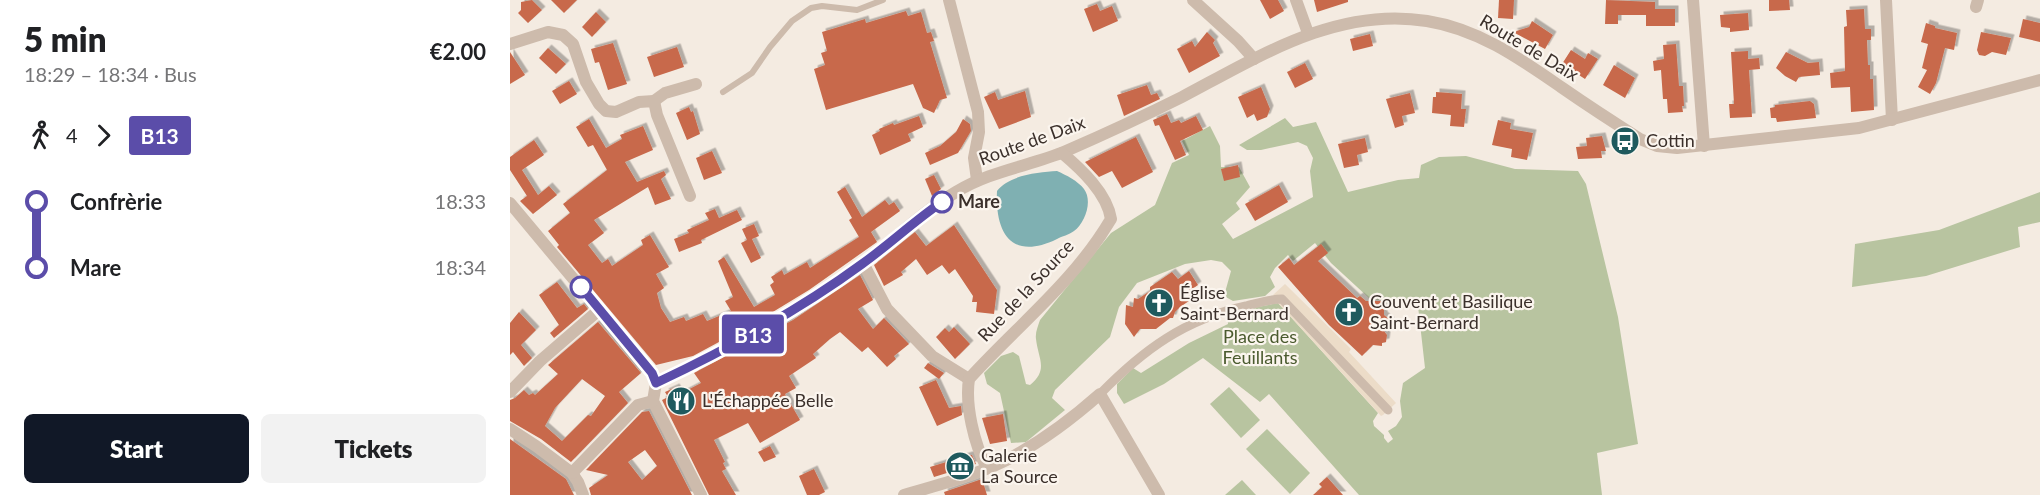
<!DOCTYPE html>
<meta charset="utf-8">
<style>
:root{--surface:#fff;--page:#f2f2f2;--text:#202124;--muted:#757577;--accent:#111827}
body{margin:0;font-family:Lato,sans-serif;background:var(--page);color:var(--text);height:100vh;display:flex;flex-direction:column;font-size:22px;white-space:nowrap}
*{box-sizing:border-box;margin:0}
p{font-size:20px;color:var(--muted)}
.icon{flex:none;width:33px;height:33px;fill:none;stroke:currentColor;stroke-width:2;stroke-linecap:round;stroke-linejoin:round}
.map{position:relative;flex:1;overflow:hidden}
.sheet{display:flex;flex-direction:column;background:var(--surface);width:510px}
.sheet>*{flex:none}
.badge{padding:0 12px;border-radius:4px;font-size:21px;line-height:39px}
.map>.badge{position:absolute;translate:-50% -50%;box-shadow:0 0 0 3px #fff}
.legs{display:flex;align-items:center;gap:9px;height:66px;padding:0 24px;font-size:20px}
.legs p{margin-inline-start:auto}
.overview{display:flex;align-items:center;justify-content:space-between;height:102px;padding:0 24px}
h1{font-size:33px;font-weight:800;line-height:45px}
.primary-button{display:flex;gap:12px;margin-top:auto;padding:12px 24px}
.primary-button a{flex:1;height:69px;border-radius:9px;background:var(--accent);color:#fff;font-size:24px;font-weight:800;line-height:69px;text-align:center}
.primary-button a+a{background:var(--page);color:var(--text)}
ul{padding:0 24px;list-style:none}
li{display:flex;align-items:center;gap:21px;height:66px;font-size:22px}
li i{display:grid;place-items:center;width:9px;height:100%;margin:0 8px;background:currentColor}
li i::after{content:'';width:15px;height:15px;margin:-8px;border:4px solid;border-radius:50%;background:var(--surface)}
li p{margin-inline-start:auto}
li:first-child i{background:linear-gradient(#0000 50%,currentColor 0)}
li:last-child i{background:linear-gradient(currentColor 50%,#0000 0)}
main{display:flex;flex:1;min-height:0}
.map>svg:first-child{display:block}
</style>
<main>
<section class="sheet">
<div class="overview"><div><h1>5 min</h1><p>18:29 – 18:34 · Bus</p></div><b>€2.00</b></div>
<div class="legs"><svg class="icon" aria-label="walk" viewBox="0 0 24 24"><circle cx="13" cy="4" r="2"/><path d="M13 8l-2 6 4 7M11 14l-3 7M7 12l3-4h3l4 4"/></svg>4<svg class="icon" aria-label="forward" viewBox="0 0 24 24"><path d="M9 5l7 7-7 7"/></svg><b class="badge" style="background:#5b4da9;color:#fff">B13</b></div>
<ul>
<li><i style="color:#5b4da9"></i><b>Confrèrie</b><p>18:33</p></li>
<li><i style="color:#5b4da9"></i><b>Mare</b><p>18:34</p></li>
</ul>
<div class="primary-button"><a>Start</a><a>Tickets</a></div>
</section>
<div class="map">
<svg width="1530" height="495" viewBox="0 0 1530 495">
<defs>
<filter id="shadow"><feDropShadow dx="3.5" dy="-3.5" stdDeviation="0" flood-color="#0004"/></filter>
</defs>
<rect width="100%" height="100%" fill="#f4ebe1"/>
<g fill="#b8c4a0">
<path d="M775 118 783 127 806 122 838 192 888 180 909 178 911 165 929 157 956 156 1005 169 1068 171 1076 184 1108 317 1128 444 1087 453 1092 495H849L759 394 750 402 693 358 654 384 614 404 607 393V384L623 368 631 373 679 343 718 324 717 313 768 303 868 413 863 421 864 426 874 435V438L878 443 883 439 878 431 886 426 892 417 890 401 893 383 915 368 908 306 884 308 874 301 859 298 821 263 805 243 783 261 778 255 765 268 760 277 765 287 755 296 723 301 714 296 721 271 712 262 701 260 675 264 627 283 609 307 600 337 545 390 542 398 555 410 516 442 501 443 490 393 477 384 474 373 491 356 503 352 509 356 516 384 520 385C539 370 528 358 526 339 525 333 528 326 530 320L601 233 645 205 662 163 679 155 672 141 700 126 710 146 711 167H729L740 187 726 203 730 209 712 224 723 239 803 197 800 171 803 158 797 146 788 142 751 150H737L729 145Z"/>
<path d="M1530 192V222L1508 227 1510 247 1416 276 1342 287 1345 244 1429 230Z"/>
<path d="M719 387 750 420 731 438 700 404Z"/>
<path d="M757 429 800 473 780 494 736 449Z"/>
<path d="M732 480 746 495H715Z"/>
</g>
<path fill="#ecdcc8" d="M775 284 841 349 839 352 886 403 873 415 871 416 768 303 763 295Z"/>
<path fill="#7fb0b2" d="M547 171C556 175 568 181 574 189 583 201 575 223 564 231 559 235 552 236 547 239 502 261 485 234 487 191 499 175 529 172 547 171Z"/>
<g fill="#c8694b" fill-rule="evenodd" filter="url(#shadow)">
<path d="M22 0 32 10 18 23 8 13 11 10V2Z"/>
<path d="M41 0H67L54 13Z"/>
<path d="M750 0H768L774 11 760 19Z"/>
<path d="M804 0H838V2L807 12Z"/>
<path d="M989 0H1004L1003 19 988 18Z"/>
<path d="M1096 0 1145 2V9H1165V26H1136V15H1108V24H1095Z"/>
<path d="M1259 0H1279L1280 10 1259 11Z"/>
<path d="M587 4 590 11 602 6 608 21 583 32 574 9Z"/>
<path d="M1354 9 1355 29H1361V40H1357L1358 65H1360V79H1363L1364 110 1341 112 1340 87 1321 88 1320 73 1335 71 1334 27 1337 26 1336 10Z"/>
<path d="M396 11 398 16 411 12 417 33 421 32 424 41 420 42 437 98 430 100 424 113 413 108 403 84 316 110 304 69 315 65 311 53 317 51 312 32 355 19 356 23Z"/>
<path d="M86 12 96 22 82 37 72 27Z"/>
<path d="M1238 13 1239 30 1220 32V28L1211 27 1210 15Z"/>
<path d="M1513 19 1530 23V42L1509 37Z"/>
<path d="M1022 21 1043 35 1035 49 1003 32 1019 27Z"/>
<path d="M1416 23 1425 26V28L1447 33 1444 50 1435 48 1426 83 1420 94 1408 87 1417 70 1412 68 1418 44 1411 42Z"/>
<path d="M697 32 705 40 703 43 710 56 679 73 667 49 682 41 685 47Z"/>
<path d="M1471 32 1501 38 1496 55 1482 52 1475 56 1469 55 1467 50Z"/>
<path d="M860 34 863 46 843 51 840 39Z"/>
<path d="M103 43 117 84 98 90 89 62 85 63 81 49Z"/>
<path d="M1166 44 1169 86H1173L1174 106H1172L1173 112 1158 113 1157 99H1153L1151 70 1144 71 1143 61 1154 59 1153 45Z"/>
<path d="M167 47 174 67 144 77 137 57Z"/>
<path d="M38 48 56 64 46 74 29 58Z"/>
<path d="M1061 50 1075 59 1078 53 1088 59 1075 79 1052 64Z"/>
<path d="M1238 51V59L1249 58 1250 69 1239 70 1242 117 1220 118 1219 104H1224L1221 52Z"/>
<path d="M0 52 15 75 0 84Z"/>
<path d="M1276 52 1298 63 1309 62 1310 75 1289 77 1286 82 1275 76 1266 68Z"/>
<path d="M795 63 803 79 785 88 777 72Z"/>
<path d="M1104 65 1125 78 1115 98 1093 85Z"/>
<path d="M59 81 67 94 50 104 42 91Z"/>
<path d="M637 85 641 95 647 93 650 99 614 116 607 95Z"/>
<path d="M751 87 760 109 757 117 747 121 744 114 737 118 728 97Z"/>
<path d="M515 91 521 117 489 129 474 97 485 92 488 100Z"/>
<path d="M926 92 952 94 951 109H956L954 127 940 126 941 115 922 113 923 97H926Z"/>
<path d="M900 93 905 113 892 116 894 125 885 128 876 99Z"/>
<path d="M1300 101 1304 104 1306 118 1267 122 1266 118H1261L1260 108 1265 107V105Z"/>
<path d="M179 107 181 112 183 111 190 134 177 140 166 113Z"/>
<path d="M657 114 661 123 669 120 671 123 686 116 693 130 670 141 676 155 665 160 649 125 645 126 643 120Z"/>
<path d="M409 116 413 127 398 134 401 141 370 155 362 135 370 131 369 129 383 123 384 125Z"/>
<path d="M79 119 96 148 112 139 110 135 133 126 143 150 115 162 127 182 154 171 156 175 151 179 161 199 145 205 138 187 84 220 94 233 78 245 92 263 98 259 102 266 133 245 131 240 140 235 159 267 146 274 154 288 147 293 151 308 160 322 174 317 176 321 193 314 197 321 221 311 215 301 223 297 208 261 214 257 244 307 265 295 260 285 264 282 261 277 272 270 274 275 297 262 300 268 349 237 339 220 342 218 327 192 335 187 352 217 375 200 379 205 384 202 390 211 361 232 367 242 299 290 248 321 183 356 146 365 47 247 49 245 38 231 60 213 53 204 97 170 83 145 78 147 66 127Z"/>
<path d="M453 119 460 124 461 131 448 153 420 165 415 153 430 146 446 132Z"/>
<path d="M988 120 1001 123 1000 129 1023 133 1017 160 1001 157 1002 149 982 145Z"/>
<path d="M1092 136 1096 151H1091L1092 158 1068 159 1066 147 1077 146 1076 138Z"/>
<path d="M626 137 643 172 612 188 602 171 589 177 575 162Z"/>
<path d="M855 138 858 152 847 155 849 165 834 168 828 144Z"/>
<path d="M24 140 34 155 12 170 28 195 39 186 47 195 23 214 10 201 17 196 0 170V157Z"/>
<path d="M202 151 212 173 194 180 186 158Z"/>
<path d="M728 165 730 177 714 181 711 169Z"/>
<path d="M424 175 431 189 422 196 415 179Z"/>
<path d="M769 185 778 202 745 221 735 204Z"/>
<path d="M205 209 209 218 227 210 232 220 191 240 192 243 169 252 164 239 179 233 177 230 199 220 195 213Z"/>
<path d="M244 224 249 236 242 239 251 258 241 263 231 243 237 240 232 229Z"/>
<path d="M444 225 487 290 484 314 466 312 467 302H462L463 296 445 269 439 274 432 265 417 275 406 259 391 272 393 275 374 286 364 265 405 232 416 246Z"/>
<path d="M811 244 818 253 808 261 847 298 850 296 856 301H872L874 306V315L881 321 874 331 877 335 876 342 872 343V346L863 345 852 356 819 325 768 267 779 258 784 265Z"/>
<path d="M679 271 688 285 678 292 682 299 670 307 665 312 663 318H660L646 329H630L624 337 615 324 616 305 623 307 624 298 628 299 640 291V287L662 272 668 279Z"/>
<path d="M350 275 363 300 348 309 363 329 374 318 399 344 384 356 386 359 377 367 358 347 352 352 330 332 320 339 303 354 306 358 279 376 286 388 275 394 290 420 250 443 238 423 204 440 215 462 213 463 216 469 212 471 226 495H199L152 400 158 397 155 392 166 387 170 394 191 383 184 373 283 320Z"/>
<path d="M47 282 67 308 74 304 78 309 44 338 40 333 49 325 29 295Z"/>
<path d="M9 312 26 330 11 345 22 358 14 366 3 352 0 355V323Z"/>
<path d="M88 322 131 373 109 392 118 403 61 462 31 439 0 421V400L5 398 14 390 19 395 23 393 25 395 48 374 38 365ZM72 379 95 396 81 416 78 415 52 441 35 426 45 408Z"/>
<path d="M444 327 460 344 445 359 426 337 435 328 439 332Z"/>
<path d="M418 363 434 373 429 379 414 368Z"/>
<path d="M426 380 439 408 451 406 452 415 427 426 409 387Z"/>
<path d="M139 411 182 495H81L79 488 98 475 76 470 132 412ZM135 450 147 466 132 480 118 462Z"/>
<path d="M493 414 497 441 480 444 472 418Z"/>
<path d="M0 439 56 479 64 495H0Z"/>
<path d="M260 446 266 457 254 462 248 452Z"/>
<path d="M459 455H462L466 464 424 477 420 467Z"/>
<path d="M304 469 315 492 309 495H297L289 476Z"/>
<path d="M817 477 833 495H803L812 487 809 484Z"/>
<path d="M472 479 477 495H435L434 492Z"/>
</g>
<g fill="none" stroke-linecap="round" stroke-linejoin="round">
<path stroke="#cdbbac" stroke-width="6" d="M213 92 242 73 260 47 282 21 301 8 312 6 347 10 373 0"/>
<path stroke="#cdbbac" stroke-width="9" d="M590 394C633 350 675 319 736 306 748 303 760 299 772 299L878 410"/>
<g stroke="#cdbbac" stroke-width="12">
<path d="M439 0 468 112 469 132 464 158 467 180"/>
<path d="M683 0 728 41 744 59"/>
<path d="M786 0 798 33"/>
<path d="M1183 0 1194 146"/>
<path d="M1376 0 1382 120"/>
<path d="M1466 7 1468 0"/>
<path d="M0 44 38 32 53 35 63 44 76 82 89 104 96 111 106 112 129 102 144 101 147 115 180 196"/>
<path d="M144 101 155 93 186 84"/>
<path d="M0 203 142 373 146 383"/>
<path d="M353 263 377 309 422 356 459 379"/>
<path d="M146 383C218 349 289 311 353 263 385 239 412 212 446 192 480 171 520 166 556 151 595 134 634 116 672 97 748 57 827 6 917 21 968 29 1009 58 1051 87 1077 105 1103 122 1130 139L1147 146 1167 148 1349 128 1530 80"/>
<path d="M146 383 143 401 191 495"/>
<path d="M0 392 30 361 89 310"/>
<path d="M0 429 26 446 62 473 68 482 73 495"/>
<path d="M477 468C464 444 455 405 459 379 507 326 564 282 601 219 597 193 571 169 552 153"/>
<path d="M62 473 128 405 143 401"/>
<path d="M394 495C430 484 472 474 504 456 535 439 564 417 590 394L649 495"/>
</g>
</g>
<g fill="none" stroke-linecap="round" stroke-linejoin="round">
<g stroke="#fff" stroke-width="14">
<path id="line-1" d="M71 287 142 373 146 383C218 349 288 311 352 264 380 244 404 221 432 202"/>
</g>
<use href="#line-1" stroke="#5b4da9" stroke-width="9"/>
</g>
<defs>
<g id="bus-disc" transform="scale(1.5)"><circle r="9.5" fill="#1f5a5e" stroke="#fbf5ee"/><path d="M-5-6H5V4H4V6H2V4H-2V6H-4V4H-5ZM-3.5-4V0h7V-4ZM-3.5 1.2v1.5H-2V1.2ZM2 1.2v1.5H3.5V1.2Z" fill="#fff"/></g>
<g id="church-disc" transform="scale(1.5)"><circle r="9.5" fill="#1f5a5e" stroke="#fbf5ee"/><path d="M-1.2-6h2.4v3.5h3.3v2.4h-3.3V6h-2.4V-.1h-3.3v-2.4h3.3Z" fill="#fff"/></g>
<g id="restaurant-disc" transform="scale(1.5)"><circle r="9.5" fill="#1f5a5e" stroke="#fbf5ee"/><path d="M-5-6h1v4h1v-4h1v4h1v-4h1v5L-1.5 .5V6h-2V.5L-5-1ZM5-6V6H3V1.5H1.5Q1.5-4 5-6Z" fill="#fff"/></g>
<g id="museum-disc" transform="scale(1.5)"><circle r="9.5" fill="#1f5a5e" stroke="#fbf5ee"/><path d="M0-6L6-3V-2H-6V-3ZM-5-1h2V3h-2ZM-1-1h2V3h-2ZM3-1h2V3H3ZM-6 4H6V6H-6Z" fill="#fff"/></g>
</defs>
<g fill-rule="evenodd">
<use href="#bus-disc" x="1115" y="141"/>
<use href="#church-disc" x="649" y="303"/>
<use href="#church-disc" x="839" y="312"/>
<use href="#restaurant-disc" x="171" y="401"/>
<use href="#museum-disc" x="450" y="466"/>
</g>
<g fill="#fff" stroke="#5b4da9" stroke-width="3">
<circle cx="432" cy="202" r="10"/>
<circle cx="71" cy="287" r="10"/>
</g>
<g text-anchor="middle" stroke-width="4.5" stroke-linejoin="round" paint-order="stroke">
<g font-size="18" fill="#3b302b" stroke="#fbf5ee">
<text transform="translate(1019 48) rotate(31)" y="6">Route de Daix</text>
<text transform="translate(522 141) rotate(-20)" y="6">Route de Daix</text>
<text transform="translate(516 291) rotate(-47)" y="6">Rue de la Source</text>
</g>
<g font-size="18" fill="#3b302b" stroke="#fbf5ee" text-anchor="start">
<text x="1136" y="147">Cottin</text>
<text x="670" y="299">Église<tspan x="670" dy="21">Saint-Bernard</tspan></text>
<text x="860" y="308">Couvent et Basilique<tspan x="860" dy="21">Saint-Bernard</tspan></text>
<text x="192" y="407">L'Échappée Belle</text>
<text x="471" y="462">Galerie<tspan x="471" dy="21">La Source</tspan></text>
</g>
<g font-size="18" font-weight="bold" fill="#3b302b" stroke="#fbf5ee" text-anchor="start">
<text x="448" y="208">Mare</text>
</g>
<g font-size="18" fill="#4a5a2e" stroke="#fbf5ee">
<text x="750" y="343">Place des<tspan x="750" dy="21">Feuillants</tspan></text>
</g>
</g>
</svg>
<b class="badge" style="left:243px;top:334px;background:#5b4da9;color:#fff">B13</b>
</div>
</main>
